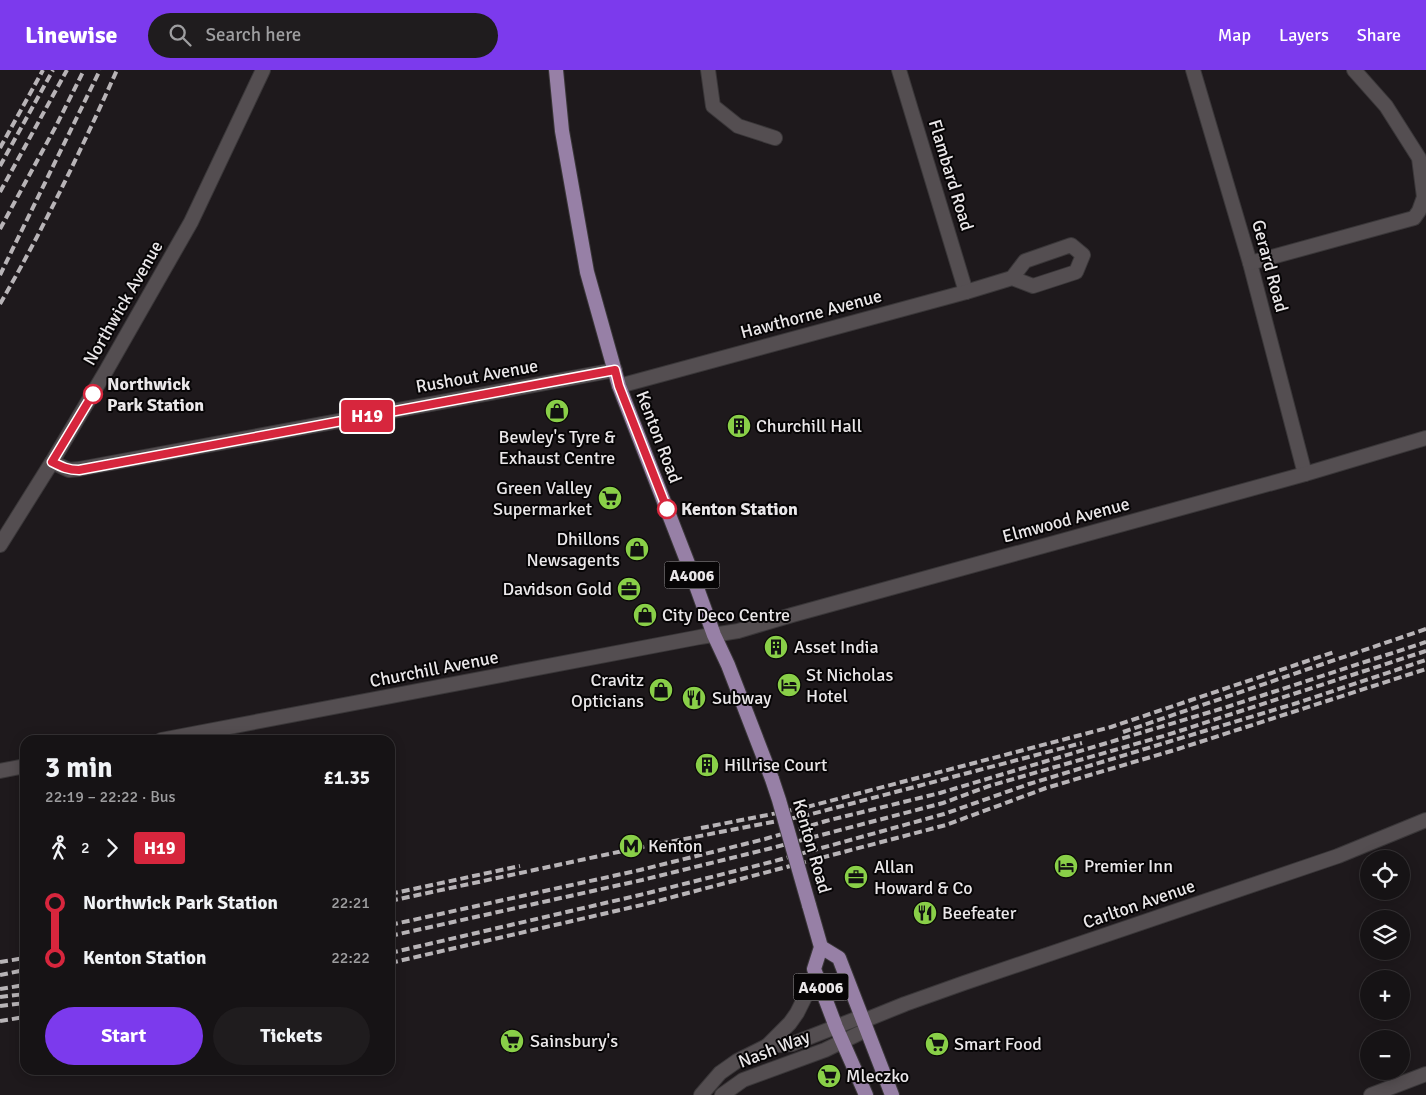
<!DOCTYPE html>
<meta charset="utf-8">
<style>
:root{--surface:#161315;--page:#1f1c1e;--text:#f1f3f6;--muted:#9e9ea0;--line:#353234;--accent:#7c3aed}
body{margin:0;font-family:Signika,sans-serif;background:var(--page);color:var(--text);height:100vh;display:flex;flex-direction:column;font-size:19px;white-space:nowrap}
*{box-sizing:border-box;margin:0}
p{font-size:16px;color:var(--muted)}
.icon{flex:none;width:28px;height:28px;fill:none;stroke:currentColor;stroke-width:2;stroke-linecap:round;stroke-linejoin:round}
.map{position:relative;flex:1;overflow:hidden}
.details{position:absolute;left:20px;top:665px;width:375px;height:340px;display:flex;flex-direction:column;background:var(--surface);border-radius:15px;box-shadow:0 2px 12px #0003,0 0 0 1px var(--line)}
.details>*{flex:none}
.badge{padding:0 10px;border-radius:4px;font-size:18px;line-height:32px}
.buttons{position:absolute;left:1360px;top:780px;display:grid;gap:10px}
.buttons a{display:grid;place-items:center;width:50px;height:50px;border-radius:50%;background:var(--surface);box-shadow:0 2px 12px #0003,0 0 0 1px var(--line);font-size:25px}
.map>.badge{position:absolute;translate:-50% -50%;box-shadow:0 0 0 2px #fff}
.legs{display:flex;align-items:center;gap:8px;height:55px;padding:0 25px;font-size:16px}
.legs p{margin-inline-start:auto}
.head{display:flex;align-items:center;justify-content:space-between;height:85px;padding:0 25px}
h1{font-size:28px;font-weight:700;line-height:38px}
.action{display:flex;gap:10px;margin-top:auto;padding:10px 25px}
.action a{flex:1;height:58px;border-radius:30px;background:var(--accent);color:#fff;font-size:20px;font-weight:700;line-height:58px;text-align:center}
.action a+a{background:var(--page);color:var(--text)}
ul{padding:0 25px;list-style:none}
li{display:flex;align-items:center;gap:18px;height:55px;font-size:19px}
li i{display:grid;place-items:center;width:8px;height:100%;margin:0 6px;background:currentColor}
li i::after{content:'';width:12px;height:12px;margin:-6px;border:4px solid;border-radius:50%;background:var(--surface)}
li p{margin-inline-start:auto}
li:first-child i{background:linear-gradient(#0000 50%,currentColor 0)}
li:last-child i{background:linear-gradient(currentColor 50%,#0000 0)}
header{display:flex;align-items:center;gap:30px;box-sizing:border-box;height:70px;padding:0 25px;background:var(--accent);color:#fff}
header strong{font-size:24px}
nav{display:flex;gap:28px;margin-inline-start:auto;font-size:18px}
.search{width:350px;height:45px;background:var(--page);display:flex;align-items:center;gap:12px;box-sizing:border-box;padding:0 18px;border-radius:28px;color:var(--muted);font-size:19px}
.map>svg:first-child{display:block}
</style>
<header>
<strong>Linewise</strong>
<div class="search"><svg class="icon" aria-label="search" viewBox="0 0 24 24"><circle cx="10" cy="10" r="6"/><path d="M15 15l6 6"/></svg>Search here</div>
<nav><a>Map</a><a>Layers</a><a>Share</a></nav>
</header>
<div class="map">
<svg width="1426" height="1025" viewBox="0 0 1426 1025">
<rect width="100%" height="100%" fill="#1e191c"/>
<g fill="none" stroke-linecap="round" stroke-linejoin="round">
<g stroke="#3a3739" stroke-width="16">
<g id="minor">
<path d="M708 0 713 36 738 56 775 68"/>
<path d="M899 0 966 222"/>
<path d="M1193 0 1250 193 1305 404"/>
<path d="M1250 193 1414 148 1419 141 1424 127 1419 88 1386 36 1354 0"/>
<path d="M619 316 966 222 1012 208 1025 191 1071 175 1083 185 1076 202 1033 216 1012 208"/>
<path d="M52 392 69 400 79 399 615 300"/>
<path d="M0 475 52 392 106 301 191 152 263 0"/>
<path d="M161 670 700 567 738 561 792 545 1305 404 1426 368"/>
<path d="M0 701 25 696"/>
<path d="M863 951 905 934 964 913 1338 786 1426 750"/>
<path d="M1371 1025 1426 1004"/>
</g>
</g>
<g stroke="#3a3739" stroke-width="16">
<g id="tertiary">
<path d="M767 976 790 953 797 943 816 905"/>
<path d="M701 1025 720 1003 737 991 767 976 792 974 861 947"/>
<path d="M722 1025 743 1010 825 980 866 960"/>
</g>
</g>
<g stroke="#3a3739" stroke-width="16">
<g id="primary">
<path d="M556 0 562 61 587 202 619 316 689 496 714 565 728 595 772 709"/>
<path d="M809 835 821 877 814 899 836 957 866 1025"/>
<path d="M821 877 839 888 892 1025"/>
</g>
</g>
<use href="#minor" stroke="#544e51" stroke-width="14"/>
<use href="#tertiary" stroke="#544e51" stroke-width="14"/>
<use href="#primary" stroke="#9780a6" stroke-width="14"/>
<g stroke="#b8b4b7" stroke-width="4" stroke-dasharray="8 4" stroke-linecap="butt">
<path d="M0 78 43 0"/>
<path d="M0 96 53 0"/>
<path d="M0 122 67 0"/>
<path d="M0 159 56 56 84 0"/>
<path d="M0 205 100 0"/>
<path d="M0 234C44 158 81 80 117 0"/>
<path d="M1123 662 1426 559"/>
<path d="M701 758 803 738 1111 657 1334 582"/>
<path d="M390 824 520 796"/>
<path d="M390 831 632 779 804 746 1082 673"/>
<path d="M390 855 640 800 765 769 826 751 940 723 1227 637 1426 572"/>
<path d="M390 866 642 810 768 779 943 733 989 716 1167 665 1426 581"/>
<path d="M390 883 644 824 771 792 944 744 1029 714 1297 633 1426 590"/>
<path d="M0 892 25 888"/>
<path d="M390 893 646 834 946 755 1046 718 1178 679 1426 599"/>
<path d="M0 905 25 900"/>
<path d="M0 919 25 915"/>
<path d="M0 927 25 924"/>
<path d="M0 936 25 933"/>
<path d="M0 951 25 947"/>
</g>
<g stroke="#3a3739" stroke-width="16" stroke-linecap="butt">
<path id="primary-bridge" d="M772 709 779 730 809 835"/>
</g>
<use href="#primary-bridge" stroke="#9780a6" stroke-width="14"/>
</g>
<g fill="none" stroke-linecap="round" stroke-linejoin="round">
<g stroke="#fff" stroke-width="11">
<path id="line-1" d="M93 324 52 392C62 397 68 400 79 400L615 300 619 316 667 439"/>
</g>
<use href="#line-1" stroke="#d7263d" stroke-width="8"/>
</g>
<defs>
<g id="shop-disc" transform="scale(1.25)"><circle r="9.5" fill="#89cf48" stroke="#070506"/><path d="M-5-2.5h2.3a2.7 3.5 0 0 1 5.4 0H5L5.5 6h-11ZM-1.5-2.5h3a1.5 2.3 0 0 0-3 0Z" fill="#111"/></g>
<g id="building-disc" transform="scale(1.25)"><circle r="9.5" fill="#89cf48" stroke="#070506"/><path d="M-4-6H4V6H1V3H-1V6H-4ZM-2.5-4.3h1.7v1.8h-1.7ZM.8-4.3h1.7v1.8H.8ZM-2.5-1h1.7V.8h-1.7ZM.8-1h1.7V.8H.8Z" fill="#111"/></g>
<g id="supermarket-disc" transform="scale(1.25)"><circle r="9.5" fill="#89cf48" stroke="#070506"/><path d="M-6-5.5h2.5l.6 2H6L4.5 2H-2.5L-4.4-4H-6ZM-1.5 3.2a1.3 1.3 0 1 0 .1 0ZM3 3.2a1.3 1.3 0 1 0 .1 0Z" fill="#111"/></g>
<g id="office-disc" transform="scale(1.25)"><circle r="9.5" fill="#89cf48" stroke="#070506"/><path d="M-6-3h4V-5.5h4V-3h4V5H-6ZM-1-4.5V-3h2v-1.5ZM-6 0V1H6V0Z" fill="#111"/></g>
<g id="hotel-disc" transform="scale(1.25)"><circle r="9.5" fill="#89cf48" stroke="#070506"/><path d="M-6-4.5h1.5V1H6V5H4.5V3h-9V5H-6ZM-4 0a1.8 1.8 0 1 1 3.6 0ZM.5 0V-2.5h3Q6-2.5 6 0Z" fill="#111"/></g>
<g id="restaurant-disc" transform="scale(1.25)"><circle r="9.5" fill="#89cf48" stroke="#070506"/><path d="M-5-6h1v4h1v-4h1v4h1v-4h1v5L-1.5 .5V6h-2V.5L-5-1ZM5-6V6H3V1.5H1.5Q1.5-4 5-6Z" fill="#111"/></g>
<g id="metro-disc" transform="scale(1.25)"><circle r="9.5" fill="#89cf48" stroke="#070506"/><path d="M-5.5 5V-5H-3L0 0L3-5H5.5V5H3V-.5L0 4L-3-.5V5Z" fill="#111"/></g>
</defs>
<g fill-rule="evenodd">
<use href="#shop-disc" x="557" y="341"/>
<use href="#building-disc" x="739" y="356"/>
<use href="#supermarket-disc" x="610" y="428"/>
<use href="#shop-disc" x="637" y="479"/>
<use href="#office-disc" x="629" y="519"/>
<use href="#shop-disc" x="645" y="545"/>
<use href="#building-disc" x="776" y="577"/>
<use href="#hotel-disc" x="789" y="615"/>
<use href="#shop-disc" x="661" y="620"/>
<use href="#restaurant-disc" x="694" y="628"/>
<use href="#building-disc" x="707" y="695"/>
<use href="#metro-disc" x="631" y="776"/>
<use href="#hotel-disc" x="1066" y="796"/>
<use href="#office-disc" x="856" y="807"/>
<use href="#restaurant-disc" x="925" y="843"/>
<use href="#supermarket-disc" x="512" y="971"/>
<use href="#supermarket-disc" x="937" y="974"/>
<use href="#supermarket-disc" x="829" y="1006"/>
</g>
<g fill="#fff" stroke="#d7263d" stroke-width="2.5">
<circle cx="93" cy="324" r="9"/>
<circle cx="667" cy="439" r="9"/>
</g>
<g text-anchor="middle" stroke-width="4" stroke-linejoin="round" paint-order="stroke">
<g fill="#070506" stroke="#a6a3a5" stroke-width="1">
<rect x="664.5" y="491.5" width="55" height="27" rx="4"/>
<rect x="793.5" y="903.5" width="55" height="27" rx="4"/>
</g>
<g font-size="16" font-weight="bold" fill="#eae7e9">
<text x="692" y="511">A4006</text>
<text x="821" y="923">A4006</text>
</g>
<g font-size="18" fill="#eae7e9" stroke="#070506">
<text transform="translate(951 105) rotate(73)" y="6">Flambard Road</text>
<text transform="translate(1270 196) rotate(75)" y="6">Gerard Road</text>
<text transform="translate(123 233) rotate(-60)" y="6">Northwick Avenue</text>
<text transform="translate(811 244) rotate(-15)" y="6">Hawthorne Avenue</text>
<text transform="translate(477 306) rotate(-10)" y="6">Rushout Avenue</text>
<text transform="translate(659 367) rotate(69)" y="6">Kenton Road</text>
<text transform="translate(1066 450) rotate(-15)" y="6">Elmwood Avenue</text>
<text transform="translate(434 599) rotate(-11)" y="6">Churchill Avenue</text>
<text transform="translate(812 776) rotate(74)" y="6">Kenton Road</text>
<text transform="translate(1139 834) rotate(-19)" y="6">Carlton Avenue</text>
<text transform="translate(774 979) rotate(-21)" y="6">Nash Way</text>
</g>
<g font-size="18" font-weight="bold" fill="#eae7e9" stroke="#070506" text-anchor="start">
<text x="107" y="320">Northwick<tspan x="107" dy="21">Park Station</tspan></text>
<text x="681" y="445">Kenton Station</text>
</g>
<g font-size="18" fill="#eae7e9" stroke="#070506" text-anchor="start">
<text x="756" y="362">Churchill Hall</text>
<text x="557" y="373" text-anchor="middle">Bewley's Tyre &amp;<tspan x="557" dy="21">Exhaust Centre</tspan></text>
<text x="592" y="424" text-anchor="end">Green Valley<tspan x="592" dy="21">Supermarket</tspan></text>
<text x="620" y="475" text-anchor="end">Dhillons<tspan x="620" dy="21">Newsagents</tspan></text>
<text x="612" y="525" text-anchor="end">Davidson Gold</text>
<text x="662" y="551">City Deco Centre</text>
<text x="794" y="583">Asset India</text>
<text x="806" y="611">St Nicholas<tspan x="806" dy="21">Hotel</tspan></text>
<text x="644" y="616" text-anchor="end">Cravitz<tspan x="644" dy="21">Opticians</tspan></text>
<text x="712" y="634">Subway</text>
<text x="724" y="701">Hillrise Court</text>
<text x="648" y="782">Kenton</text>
<text x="1084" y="802">Premier Inn</text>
<text x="874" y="803">Allan<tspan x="874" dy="21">Howard &amp; Co</tspan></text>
<text x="942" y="849">Beefeater</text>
<text x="530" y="977">Sainsbury's</text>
<text x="954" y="980">Smart Food</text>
<text x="846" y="1012">Mleczko</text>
</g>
</g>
</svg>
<div class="buttons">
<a><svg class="icon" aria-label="locate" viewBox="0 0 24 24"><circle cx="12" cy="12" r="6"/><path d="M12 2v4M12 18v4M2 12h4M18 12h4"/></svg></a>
<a><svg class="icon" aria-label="layers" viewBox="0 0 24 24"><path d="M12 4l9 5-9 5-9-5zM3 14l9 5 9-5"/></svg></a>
<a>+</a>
<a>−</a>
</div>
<b class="badge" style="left:367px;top:346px;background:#d7263d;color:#fff">H19</b>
<section class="details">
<div class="head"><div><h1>3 min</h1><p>22:19 – 22:22 · Bus</p></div><b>£1.35</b></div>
<div class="legs"><svg class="icon" aria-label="walk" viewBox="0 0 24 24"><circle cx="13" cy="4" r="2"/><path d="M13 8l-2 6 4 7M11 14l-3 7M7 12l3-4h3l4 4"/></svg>2<svg class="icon" aria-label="forward" viewBox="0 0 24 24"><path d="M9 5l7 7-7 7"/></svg><b class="badge" style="background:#d7263d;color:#fff">H19</b></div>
<ul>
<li><i style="color:#d7263d"></i><b>Northwick Park Station</b><p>22:21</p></li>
<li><i style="color:#d7263d"></i><b>Kenton Station</b><p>22:22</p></li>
</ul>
<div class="action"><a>Start</a><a>Tickets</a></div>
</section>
</div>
